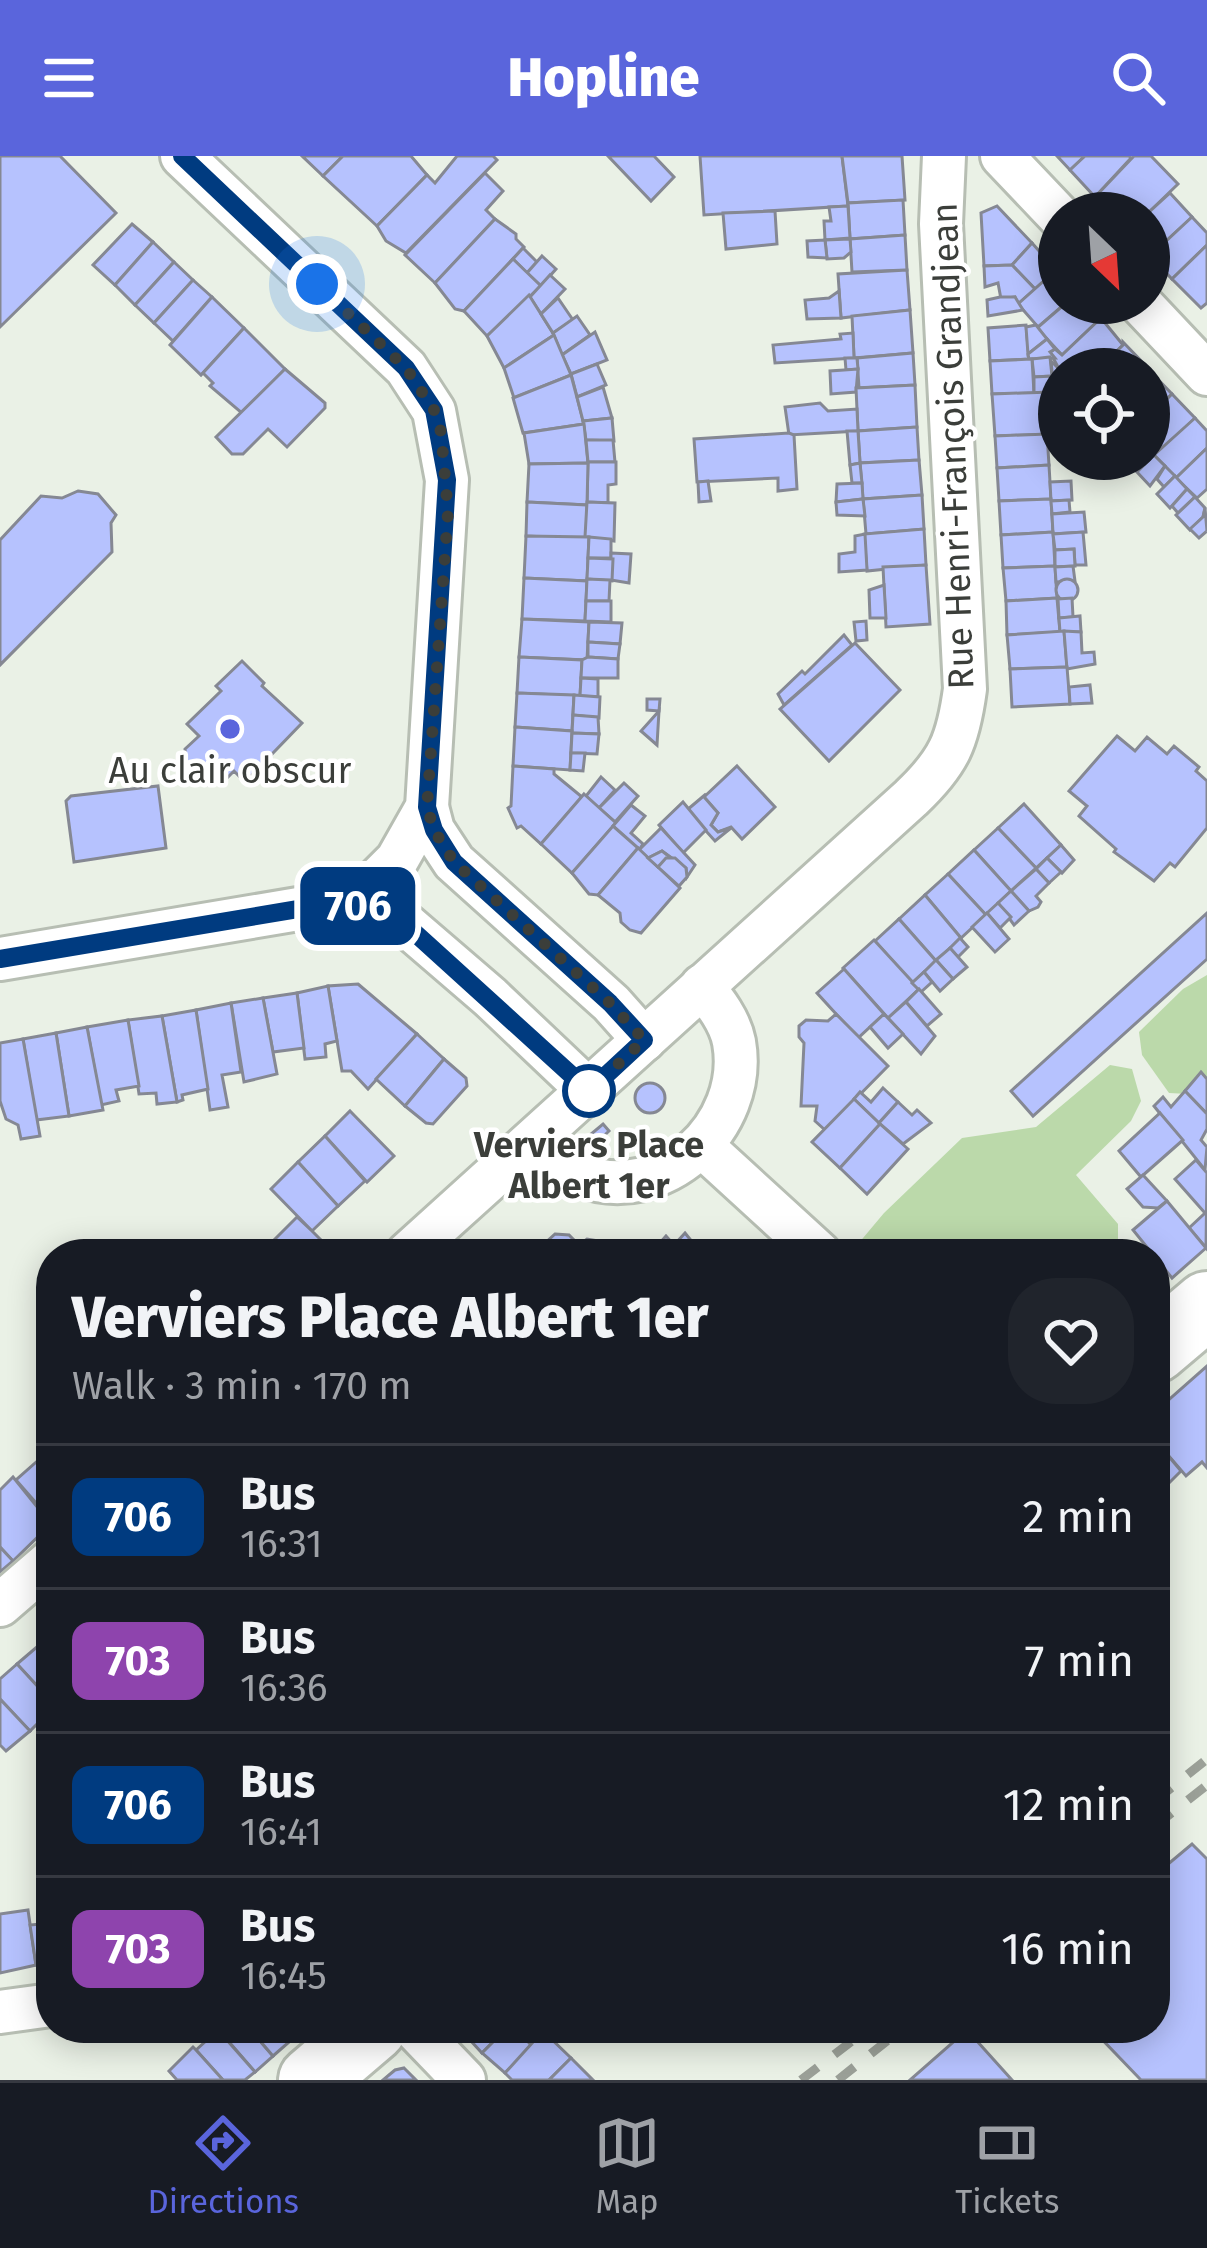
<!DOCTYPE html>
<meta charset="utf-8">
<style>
:root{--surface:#171b24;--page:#20242c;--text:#f1f3f6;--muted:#9ea1a6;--line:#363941;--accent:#5a65dc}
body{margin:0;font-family:"Fira Sans",sans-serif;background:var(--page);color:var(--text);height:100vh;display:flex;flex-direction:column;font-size:45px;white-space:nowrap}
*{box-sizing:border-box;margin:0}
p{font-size:39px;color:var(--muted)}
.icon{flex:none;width:66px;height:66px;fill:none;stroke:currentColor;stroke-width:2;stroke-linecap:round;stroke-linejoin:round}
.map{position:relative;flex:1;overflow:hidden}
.panel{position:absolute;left:36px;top:1083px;width:1134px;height:804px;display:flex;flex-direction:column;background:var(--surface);border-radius:48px;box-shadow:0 6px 30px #0003}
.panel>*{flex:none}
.badge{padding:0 24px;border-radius:18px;font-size:42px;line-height:78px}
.needle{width:78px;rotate:155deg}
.tools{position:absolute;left:1038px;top:36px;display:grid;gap:24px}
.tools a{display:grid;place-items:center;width:132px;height:132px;border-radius:50%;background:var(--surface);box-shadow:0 6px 30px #0003;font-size:60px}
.you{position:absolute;width:60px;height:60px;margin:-30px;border:9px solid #fff;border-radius:50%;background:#1a73e8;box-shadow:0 0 0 18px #1a73e833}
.map>.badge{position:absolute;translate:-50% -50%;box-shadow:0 0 0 6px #fff}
.round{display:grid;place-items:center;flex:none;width:126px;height:126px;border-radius:48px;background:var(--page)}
.headline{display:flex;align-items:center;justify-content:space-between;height:204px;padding:0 36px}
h1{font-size:57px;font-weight:800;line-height:90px}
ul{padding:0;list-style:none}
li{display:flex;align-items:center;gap:36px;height:144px;padding:0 36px;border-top:3px solid var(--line)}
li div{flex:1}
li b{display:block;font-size:45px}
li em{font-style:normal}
li .badge{min-width:132px;font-weight:700;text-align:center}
header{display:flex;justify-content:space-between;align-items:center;height:156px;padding:0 36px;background:var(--accent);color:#fff;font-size:54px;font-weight:800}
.tab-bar{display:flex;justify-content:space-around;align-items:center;height:168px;border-top:3px solid var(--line);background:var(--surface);font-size:33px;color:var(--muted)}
.tab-bar a{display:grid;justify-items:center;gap:6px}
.tab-bar .selected{color:var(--accent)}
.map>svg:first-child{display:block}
</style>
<header><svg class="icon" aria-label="menu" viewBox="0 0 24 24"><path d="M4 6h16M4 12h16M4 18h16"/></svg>Hopline<svg class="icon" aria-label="search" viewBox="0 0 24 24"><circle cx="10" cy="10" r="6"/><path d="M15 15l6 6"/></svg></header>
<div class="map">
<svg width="1207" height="1924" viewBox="0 0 1207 1924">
<rect width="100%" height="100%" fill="#eaf1e6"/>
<g fill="#bbd9aa">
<path d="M1207 819V939L1169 937 1142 899 1139 876 1183 833Z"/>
<path d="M1110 909 1132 913 1141 945 1131 965 1076 1019 1118 1068V1098H869L858 1088 884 1057 962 982 1036 971Z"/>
</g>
<g fill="#b6c2fe" stroke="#858893" stroke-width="3">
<path d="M0 0H60L116 57 0 171Z"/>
<path d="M302 0H343L323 20Z"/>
<path d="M343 0H411L427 19 377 70 323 20Z"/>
<path d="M493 0 497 4 406 97 386 85 377 70 427 19 435 27 457 0Z"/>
<path d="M608 0H654L674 21 651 45Z"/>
<path d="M700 0H842L848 50 704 59Z"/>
<path d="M842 0H902L905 44 848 47Z"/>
<path d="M1057 0H1085L1070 14Z"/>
<path d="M1085 0H1129L1131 2 1095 41 1070 14Z"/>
<path d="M1134 0H1151L1178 28 1148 57H1110L1095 41Z"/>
<path d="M485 17 503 35 486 54 495 63 435 127 405 99Z"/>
<path d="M1170 37 1192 61 1150 100 1148 57Z"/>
<path d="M903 44 905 79 850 83 848 47Z"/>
<path d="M848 50 850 82 825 84 824 65H831L829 51Z"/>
<path d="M997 50 1032 87 1012 109 984 110 981 57Z"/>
<path d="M775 55 777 88 726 93 723 57Z"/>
<path d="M1192 61 1207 77V89L1172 123 1150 100Z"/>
<path d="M495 63 516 78V83L524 91 464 155 455 153 435 127Z"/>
<path d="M132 68 153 86 115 129 93 109Z"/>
<path d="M905 79 907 114 852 116 850 83Z"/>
<path d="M850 83 851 96 844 102 827 103 825 84Z"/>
<path d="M825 84 827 102 808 101 807 85Z"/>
<path d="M153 86 174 106 135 149 115 129Z"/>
<path d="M1032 87 1056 114 1035 133 1012 109Z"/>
<path d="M1207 89V147L1201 152 1172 123Z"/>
<path d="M523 92 537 106 527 117 513 103Z"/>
<path d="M542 100 556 113 541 130 527 117Z"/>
<path d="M513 103 541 130 487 180 464 155Z"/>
<path d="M174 106 193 124 154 167 135 149Z"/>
<path d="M1012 109 1035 133 1018 148 1015 141 1001 143 998 127 985 131 984 110Z"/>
<path d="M907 114 910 154 841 162 838 118Z"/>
<path d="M1056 114 1059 147H1066L1038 171 1018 148Z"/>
<path d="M550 119 565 133 541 158 530 141Z"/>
<path d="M193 124 212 141 173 185 154 167Z"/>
<path d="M839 135 841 162 807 163 805 144 829 142Z"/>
<path d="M529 139 554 179 504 212 487 180Z"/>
<path d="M212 141 244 172 201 219 170 189Z"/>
<path d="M1000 141H1015L1023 154 988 160 987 144Z"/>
<path d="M558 142 573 164 553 177 541 158Z"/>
<path d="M1066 147H1087L1101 162 1062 199 1037 172Z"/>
<path d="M910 154 913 197 854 202 852 160Z"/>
<path d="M577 160 590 179 562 199 553 177Z"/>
<path d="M1101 162 1123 189 1098 213H1059L1050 196 1055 193 1062 199Z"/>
<path d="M1026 169 1029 203 990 205 988 172Z"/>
<path d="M1036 169 1047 183 1028 198 1026 171Z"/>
<path d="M244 172 285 213 243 258 210 230 213 227 203 217Z"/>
<path d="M595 176 607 204 571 218 562 199Z"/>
<path d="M853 177 854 202 775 207 773 189 841 183 840 178Z"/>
<path d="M554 179 571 219 514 242 504 212Z"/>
<path d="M1047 183 1055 193 1050 196 1055 202 1029 203 1028 198Z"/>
<path d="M1123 186 1149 213H1098L1123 189Z"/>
<path d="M913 197 915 229 859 232 857 202Z"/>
<path d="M1050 201 1052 220 1034 221 1032 203Z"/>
<path d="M845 202H857L858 213 846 214Z"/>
<path d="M1032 203 1034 237 992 238 990 205Z"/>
<path d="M1051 205 1059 213V235L1054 236Z"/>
<path d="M597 208 606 229 577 241 571 218Z"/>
<path d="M285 213 325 247V252L287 291 268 273 243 298H232L216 281Z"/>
<path d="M858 213 856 236 831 238 830 215Z"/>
<path d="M1149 214 1172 238 1149 261Z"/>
<path d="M571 219 584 268 523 277 513 242Z"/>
<path d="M1053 220 1054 237H1034V221Z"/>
<path d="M915 229 917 271 858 275 856 232Z"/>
<path d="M603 231 612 262 583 265 577 241Z"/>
<path d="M1059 235V278H1053L1051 237Z"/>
<path d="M1051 236 1053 278 995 280 992 238Z"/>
<path d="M1172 238 1195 262 1159 298 1149 289V261Z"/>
<path d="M820 247 828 255 857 253 858 275 789 279 785 251Z"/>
<path d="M612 262 614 285 586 284 583 265Z"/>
<path d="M1195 262 1207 275V292L1176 322 1154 299Z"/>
<path d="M584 268 588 307 529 308 524 277Z"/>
<path d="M917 271 919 304 860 307 858 275Z"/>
<path d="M847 275H858L860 307 850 309Z"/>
<path d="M789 277 794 279 797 333 778 335V322L697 326 694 283Z"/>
<path d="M1047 278 1049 309 997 312 995 280Z"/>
<path d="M586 284H613L615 306H588Z"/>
<path d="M1207 292V333L1197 342 1176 322Z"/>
<path d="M1154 299 1165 310 1150 330 1137 316Z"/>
<path d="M919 304 922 339 863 343 860 307Z"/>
<path d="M588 306H616V328L608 329V347L587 346Z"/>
<path d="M588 307 587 349 527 346 529 308Z"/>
<path d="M860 307 862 327H852L850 309Z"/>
<path d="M1049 309 1051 343 999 345 997 312Z"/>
<path d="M1165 310 1175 320 1164 331 1157 323Z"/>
<path d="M1175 320 1187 333 1170 352 1157 338Z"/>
<path d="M708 325 711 345 699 346 698 326Z"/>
<path d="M1071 325 1072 344 1051 345 1050 326Z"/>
<path d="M862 327 863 343 836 346 837 328Z"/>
<path d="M1187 333 1195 341 1178 357 1172 350Z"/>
<path d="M78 335 98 338 116 359 111 367 112 396 0 509V384L41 340 62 342Z"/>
<path d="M922 339 924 373 866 378 863 343Z"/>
<path d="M1195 341 1205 352 1203 361 1190 374 1176 359Z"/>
<path d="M863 343 865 360 837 359 836 346Z"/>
<path d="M1051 343 1053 376 1001 379 999 345Z"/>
<path d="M1069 344 1070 356 1052 358 1051 345Z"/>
<path d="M527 346 587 349 586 383 526 380Z"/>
<path d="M587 346 615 347 614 385 585 381Z"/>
<path d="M1205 352 1207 375 1199 382 1190 373 1203 361Z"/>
<path d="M1084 356 1086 376 1053 378 1052 358Z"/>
<path d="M924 373 926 409 867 415 864 378Z"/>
<path d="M1053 376 1055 410 1003 412 1001 379Z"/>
<path d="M1083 376 1086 409H1075L1074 393 1055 394 1053 378Z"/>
<path d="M865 378 867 414 839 416V398L855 396V380Z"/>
<path d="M526 380 589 381 587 425 524 422Z"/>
<path d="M589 381 611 383V402H588Z"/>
<path d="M1074 393 1075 410 1055 411V394Z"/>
<path d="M611 397 631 398 629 427 611 424Z"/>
<path d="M588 402 613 403 612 425 587 423Z"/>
<path d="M926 409 930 468 886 471 883 411Z"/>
<path d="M1055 410 1057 442 1006 445 1003 412Z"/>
<path d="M1073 410 1075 425 1056 426 1055 411Z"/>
<path d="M524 422 587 425 585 465 522 463Z"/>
<path d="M587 423 610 424 609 445H586Z"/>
<circle cx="1067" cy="434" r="11"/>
<path d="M884 429 886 462H870L869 434Z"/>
<path d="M1057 442 1060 476 1007 479 1006 445Z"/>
<path d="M1072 442 1073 461 1059 462 1058 443Z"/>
<path d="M586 445H611V466L585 465Z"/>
<path d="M1080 460 1081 476H1060L1059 462Z"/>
<path d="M522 463 589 466 587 504 519 501Z"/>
<path d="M866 465 867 484 856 485 854 466Z"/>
<path d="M589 466 622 467 620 488 588 486Z"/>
<path d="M1064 475 1067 511 1010 513 1007 479Z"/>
<path d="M1064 475 1081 476 1082 497 1094 496 1095 508 1067 513Z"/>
<path d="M844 479 852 489 784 549 778 538 802 515 805 518Z"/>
<path d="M588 486 620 488 618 503 588 501Z"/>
<path d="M855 487 900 534 829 605 780 553Z"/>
<path d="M519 501 582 504 580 540 517 537Z"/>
<path d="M588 501 618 503V522H581L582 504Z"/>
<path d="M242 505 264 527 262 530 302 567 245 626 234 615 221 628 208 629 186 607 185 593 199 580 187 568 221 535 216 530Z"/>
<path d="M1067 511 1070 548 1012 551 1010 513Z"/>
<path d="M581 522 598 523V541L580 540Z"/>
<path d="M1090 529 1092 547 1070 548 1069 531Z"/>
<path d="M517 537 574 539 572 575 515 571Z"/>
<path d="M574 539 600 541 599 562 573 559Z"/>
<path d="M647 543H660L659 555 647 554Z"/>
<path d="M659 555 657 589 641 575Z"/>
<path d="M573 559 598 561 599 578 572 577Z"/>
<path d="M515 571 572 575 570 614 513 610Z"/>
<path d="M572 577 599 578 597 598 571 597Z"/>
<path d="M1117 580 1135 595 1147 581 1167 598 1174 590 1199 611 1196 615 1207 625V672L1175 711 1170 707 1154 725 1114 696 1116 693 1079 660 1087 650 1069 635Z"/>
<path d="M571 597H585L583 615 570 614Z"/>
<path d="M513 610 554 613V618L582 641 541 688 521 670 517 672 508 652 511 650Z"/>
<path d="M737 610 775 651 742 683 731 671 718 676 711 669 718 657 704 641Z"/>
<path d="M601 621 615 634 599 652 586 640Z"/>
<path d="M624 627 638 640 615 666 599 652Z"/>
<path d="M158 630 166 692 74 706 66 645 71 640Z"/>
<path d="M584 638 616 667 572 717 541 688Z"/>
<path d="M706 638 704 641 718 657 711 669 718 676 731 672 715 685 687 654Z"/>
<path d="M683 646 706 674 683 697 659 669Z"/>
<path d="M1024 648 1061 689 1036 712 998 672Z"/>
<path d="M631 649 645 660 631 677 643 688 639 694 613 670Z"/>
<path d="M613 670 638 692 598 739 589 738 572 717Z"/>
<path d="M661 672 695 709 687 721 686 712 662 695 648 702 639 694Z"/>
<path d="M998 672 1036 712 1011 735 974 694Z"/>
<path d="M1061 689 1074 704 1062 717 1047 702Z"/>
<path d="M638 692 680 732 641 777 630 774 621 766 620 757 598 739Z"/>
<path d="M974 694 1011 735 986 759 948 718Z"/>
<path d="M662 695 671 702 658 711 648 702Z"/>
<path d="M666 702H675L686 712 687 721 679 730 658 711Z"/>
<path d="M1047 702 1061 716 1049 727 1036 713Z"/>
<path d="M1036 713 1049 727 1036 740 1041 746 1038 751 1029 755 1011 735Z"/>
<path d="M948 718 986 759 961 782 925 739Z"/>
<path d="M1011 735 1029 755 1014 769 998 747Z"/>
<path d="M925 739 961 782 936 805 899 763Z"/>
<path d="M998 747 1011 761 1000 772 987 757Z"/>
<path d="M987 757 1009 783 995 796 972 771Z"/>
<path d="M1207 757V803L1033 960 1011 935Z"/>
<path d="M899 763 936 805 912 827 875 785Z"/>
<path d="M960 782 968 791 958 801 950 792Z"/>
<path d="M874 784 919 833 888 862 843 812Z"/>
<path d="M950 792 967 811 953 823 936 804Z"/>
<path d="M936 804 953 823 940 835 924 816Z"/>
<path d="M844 813 884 858 858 882 817 837Z"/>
<path d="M924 816 932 826 921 836 912 827Z"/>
<path d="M358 828 417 878 368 933 351 915H342L328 830Z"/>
<path d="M328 830 337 885 325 888 326 901 305 903 297 837Z"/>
<path d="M919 833 941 858 927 870 906 846Z"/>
<path d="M297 837 304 892 273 896 263 842Z"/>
<path d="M263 842 277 918 244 926 231 847Z"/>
<path d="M906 846 935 880 921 898 888 862Z"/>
<path d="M231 847 241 916 222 919 228 951 210 954 196 854Z"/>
<path d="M196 854 208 933 182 939 183 944 177 946 162 860Z"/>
<path d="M836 858 888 910 825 974 815 965 817 950H801L804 887 799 881V870L806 864 828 865Z"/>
<path d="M884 858 903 878 888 892 870 871Z"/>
<path d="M162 860 177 946 157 948 156 937 139 938 128 864Z"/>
<path d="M128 864 139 930 116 934 119 945 101 949 87 871Z"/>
<path d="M87 871 103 954 69 960 56 877Z"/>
<path d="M56 877 69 960 36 964 23 883Z"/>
<path d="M417 878 444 903 405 950 376 923Z"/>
<path d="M23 883 40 980 21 983 18 969 6 963 0 945V887Z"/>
<path d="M444 903 466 922 467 930 433 968 426 967 405 950Z"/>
<path d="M1201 916 1207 923V958L1185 935Z"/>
<circle cx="650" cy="942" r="15"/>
<path d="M883 932 898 946 879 967 854 943 860 936 871 946Z"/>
<path d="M1185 935 1207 958V973L1201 984 1207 991 1205 1014 1154 950 1163 941 1171 951Z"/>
<path d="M854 943 880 968 840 1012 812 986Z"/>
<path d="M898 946 912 959 917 954 931 967 903 988 879 967Z"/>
<path d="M350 955 394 1000 367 1026 325 980Z"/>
<path d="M1160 957 1183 984 1141 1021 1119 995Z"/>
<path d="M603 968 609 975 591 992 584 984Z"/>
<path d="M880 968 908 993 867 1038 840 1012Z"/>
<path d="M325 980 365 1025 338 1050 298 1006Z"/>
<path d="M1196 1004 1207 1017 1206 1092 1189 1072 1205 1057 1175 1023Z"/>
<path d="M298 1006 338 1050 312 1075 271 1033Z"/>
<path d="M1143 1019 1167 1045 1158 1052 1143 1051 1127 1033Z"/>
<path d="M1167 1045 1206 1092 1172 1122 1133 1074Z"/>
<path d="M297 1061 312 1075 335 1098H284L273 1085Z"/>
<path d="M685 1077 702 1098H650L666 1080 674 1089Z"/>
<path d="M555 1078 569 1079 579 1089 587 1083 598 1085 611 1098H533Z"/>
<path d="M273 1085 284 1098H258Z"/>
<path d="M1207 1210V1312L1202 1306 1186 1320 1155 1284V1256Z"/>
<path d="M1155 1284 1181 1315 1157 1339 1155 1337Z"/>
<path d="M43 1300 51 1309V1364L16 1324Z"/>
<path d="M13 1321 51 1368 13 1405 0 1391V1334Z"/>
<path d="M0 1391 13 1405 0 1416Z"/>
<path d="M45 1484 51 1490V1545L17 1508Z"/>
<path d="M17 1508 51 1545V1554L30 1575 0 1543V1523Z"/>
<path d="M0 1543 30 1575 6 1595 0 1589Z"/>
<path d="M1192 1688 1207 1703V1924H1141L1091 1872H1155V1719Z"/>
<path d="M28 1754 36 1809 0 1817V1758Z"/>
<path d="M51 1767V1808L36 1809 30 1769Z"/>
<path d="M230 1872H249L273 1900 255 1916 223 1879Z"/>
<path d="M249 1872H305L273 1900Z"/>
<path d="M459 1872H507L482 1897Z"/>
<path d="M507 1872H515L532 1890 505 1917 482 1897Z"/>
<path d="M218 1874 255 1916 245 1924H223L196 1894Z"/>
<path d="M967 1874 1012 1924H910Z"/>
<path d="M543 1875 571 1902 549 1924H512L505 1917Z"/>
<path d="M193 1891 196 1894 223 1924H177L169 1915Z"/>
<path d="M571 1902 593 1924H549Z"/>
<path d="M404 1912 416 1924H383L395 1914Z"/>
</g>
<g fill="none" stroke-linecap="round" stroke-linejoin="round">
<g stroke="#b7beb3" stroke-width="48">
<g id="minor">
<path d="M1002 0 1059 60"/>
<path d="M1140 147 1207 218"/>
<path d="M427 651 433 674 454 706 611 847 644 884"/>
<path d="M346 745 404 767 490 841 589 935"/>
<path d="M0 803 346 745 375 726 397 704 427 651 447 324 434 255 406 212 182 0"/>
<path d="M537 984C550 997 563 1013 580 1019 662 1051 749 970 734 886 730 865 715 846 702 830"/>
<path d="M702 990 820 1098"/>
<path d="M407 1098 911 642C949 606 958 585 965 533L941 68 944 0"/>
<path d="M0 1449 51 1405"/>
<path d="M0 1856 51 1849"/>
<path d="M414 1872 464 1924"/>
</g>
</g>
<g stroke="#b7beb3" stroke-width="72">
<g id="primary">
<path d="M1155 1193 1207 1149"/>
<path d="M312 1924 373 1872"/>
</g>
</g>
<use href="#minor" stroke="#fff" stroke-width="42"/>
<use href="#primary" stroke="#fff" stroke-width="66"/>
<g stroke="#9ba098" stroke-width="9" stroke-dasharray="21 21" stroke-linecap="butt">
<path d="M1155 1645 1207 1603"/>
<path d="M1155 1670 1207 1629"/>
<path d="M801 1924 869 1872"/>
<path d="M838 1924 903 1872"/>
</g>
</g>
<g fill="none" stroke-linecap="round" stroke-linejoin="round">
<g stroke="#fff" stroke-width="27">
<path id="line" d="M0 803 346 745 404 767 589 935 644 884 610 847 454 706 434 674 427 651 447 324 434 254 406 212 182 0"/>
</g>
<use href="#line" stroke="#003b80" stroke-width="18"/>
<path stroke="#3b3e3a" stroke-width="12" stroke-dasharray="0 21.6" d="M317 128 406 212 434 254 441 276 448 356 427 651 434 674 454 706 610 847 644 884 589 935"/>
</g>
<circle fill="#5a65dc" stroke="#fff" stroke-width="4.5" cx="230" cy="573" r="12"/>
<circle fill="#fff" stroke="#003b80" stroke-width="6" cx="589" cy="935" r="24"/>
<g text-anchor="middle" stroke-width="9" stroke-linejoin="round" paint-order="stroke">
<g font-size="36" fill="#3b3e3a" stroke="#fff">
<text transform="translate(952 290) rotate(-92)" y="13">Rue Henri-François Grandjean</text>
</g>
<g font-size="36" fill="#3b3e3a" stroke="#fff">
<text x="230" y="627">Au clair obscur</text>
</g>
<g font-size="36" font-weight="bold" fill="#3b3e3a" stroke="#fff">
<text x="589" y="1001">Verviers Place<tspan x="589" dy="41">Albert 1er</tspan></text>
</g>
</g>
</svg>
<div class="tools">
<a><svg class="needle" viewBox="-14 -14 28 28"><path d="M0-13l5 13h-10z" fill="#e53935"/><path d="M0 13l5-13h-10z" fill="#9ea1a6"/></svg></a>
<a><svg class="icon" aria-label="locate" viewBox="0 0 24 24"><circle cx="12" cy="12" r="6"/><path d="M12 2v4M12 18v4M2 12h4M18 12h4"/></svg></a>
</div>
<div class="you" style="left:317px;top:128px"></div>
<b class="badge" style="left:358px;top:750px;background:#003b80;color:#fff">706</b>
<section class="panel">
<div class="headline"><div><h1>Verviers Place Albert 1er</h1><p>Walk · 3 min · 170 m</p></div><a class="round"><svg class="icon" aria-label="heart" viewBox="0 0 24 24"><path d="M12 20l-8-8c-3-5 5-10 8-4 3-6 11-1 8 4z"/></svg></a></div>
<ul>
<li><span class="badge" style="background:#003b80;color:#fff">706</span><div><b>Bus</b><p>16:31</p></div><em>2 min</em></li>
<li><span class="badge" style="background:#8e44ad;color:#fff">703</span><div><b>Bus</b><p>16:36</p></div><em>7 min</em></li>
<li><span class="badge" style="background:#003b80;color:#fff">706</span><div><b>Bus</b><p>16:41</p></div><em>12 min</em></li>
<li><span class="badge" style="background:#8e44ad;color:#fff">703</span><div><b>Bus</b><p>16:45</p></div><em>16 min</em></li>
</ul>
</section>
</div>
<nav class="tab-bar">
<a class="selected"><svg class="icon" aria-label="directions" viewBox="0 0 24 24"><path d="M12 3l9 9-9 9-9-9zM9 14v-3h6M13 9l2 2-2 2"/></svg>Directions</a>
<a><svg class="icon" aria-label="map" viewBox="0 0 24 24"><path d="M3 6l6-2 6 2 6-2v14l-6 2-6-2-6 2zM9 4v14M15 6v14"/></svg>Map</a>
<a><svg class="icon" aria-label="tickets" viewBox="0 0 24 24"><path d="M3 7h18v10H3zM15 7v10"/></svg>Tickets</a>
</nav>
